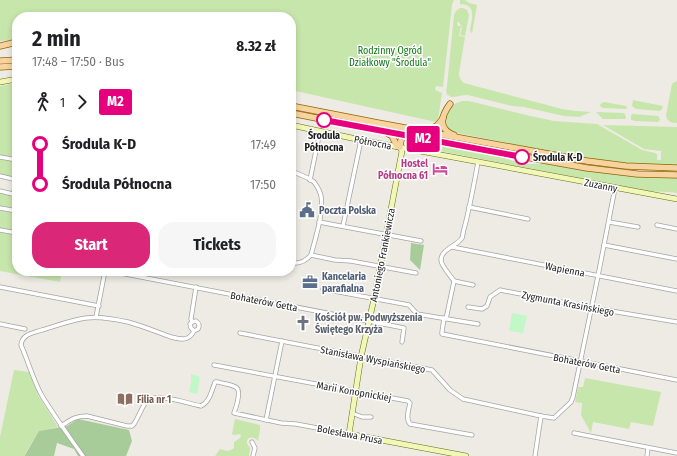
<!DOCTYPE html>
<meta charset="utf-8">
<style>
:root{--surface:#fff;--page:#f6f6f6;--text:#202124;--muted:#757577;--accent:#db2777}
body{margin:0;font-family:"Fira Sans Condensed",sans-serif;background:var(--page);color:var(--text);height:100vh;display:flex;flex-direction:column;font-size:15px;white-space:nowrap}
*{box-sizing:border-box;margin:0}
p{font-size:13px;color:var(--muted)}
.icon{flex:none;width:22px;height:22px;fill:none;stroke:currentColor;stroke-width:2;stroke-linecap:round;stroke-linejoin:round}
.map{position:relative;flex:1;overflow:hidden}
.sheet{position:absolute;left:12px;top:12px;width:284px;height:264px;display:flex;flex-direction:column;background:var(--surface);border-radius:16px;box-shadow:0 2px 6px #0003}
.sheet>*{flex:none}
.badge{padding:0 8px;border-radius:3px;font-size:14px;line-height:26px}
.map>.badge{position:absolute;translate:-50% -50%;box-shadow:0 0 0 2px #fff}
.legs{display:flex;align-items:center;gap:6px;height:44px;padding:0 20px;font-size:13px}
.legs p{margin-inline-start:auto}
.overview{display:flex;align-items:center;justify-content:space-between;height:68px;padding:0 20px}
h1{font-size:22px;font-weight:700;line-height:30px}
.primary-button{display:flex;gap:8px;margin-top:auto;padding:8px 20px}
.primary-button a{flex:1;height:46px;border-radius:16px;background:var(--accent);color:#fff;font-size:16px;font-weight:700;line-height:46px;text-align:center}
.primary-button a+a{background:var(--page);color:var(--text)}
ul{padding:0 20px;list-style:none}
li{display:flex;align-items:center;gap:14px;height:40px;font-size:15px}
li i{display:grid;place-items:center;width:6px;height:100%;margin:0 5px;background:currentColor}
li i::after{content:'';width:10px;height:10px;margin:-5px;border:3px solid;border-radius:50%;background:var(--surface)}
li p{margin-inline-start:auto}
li:first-child i{background:linear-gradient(#0000 50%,currentColor 0)}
li:last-child i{background:linear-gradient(currentColor 50%,#0000 0)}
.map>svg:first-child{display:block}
</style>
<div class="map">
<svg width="677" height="456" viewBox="0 0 677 456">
<rect width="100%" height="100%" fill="#eeebe4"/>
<g fill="#c7e6ab">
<path d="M0 0H454L452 5 443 87 436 86 435 90 442 93 438 120 436 122 291 90V17H17V40L0 41Z"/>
<path d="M460 0H465L469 3 477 5 472 34 470 30C472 19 477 4 460 4Z"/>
<path d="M460 8H463L467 10 469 15 465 36 460 35 462 28 459 22H458L457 24 458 26H461L459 36 465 37 459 73C459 78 461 80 464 83L562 109 576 111 591 112 579 117 564 116 524 107 512 106 468 95C462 95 456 97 451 97L448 95H447L446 91 447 86 454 15 456 11Z"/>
<path d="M676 81H677V123C671 123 667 122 666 115L672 84Z"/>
<path d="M17 83V169L14 180 0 178V86Z"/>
<path d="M633 100 663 106 662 109 660 111 636 109 632 106Z"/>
<path d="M462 101H469L526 115 554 121 597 124 642 150 655 153 657 154V160H661V151L644 149 603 125 677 127V166L616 163 581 158 542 151 508 143 452 132C450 130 446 128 445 125 443 119 448 108 453 105 456 103 459 102 462 101Z"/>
<path d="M604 102 626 106 627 108 626 109 603 108 601 107 600 105 602 103Z"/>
<path d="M596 112 623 113 625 114 626 118 625 119H603Z"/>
<path d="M632 114 658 116 659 117 660 120 658 122 635 121 631 120V116Z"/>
<path d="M416 140 499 156 516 162 528 164H546L574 169 641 177H677V193C667 191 657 192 647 191L414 146Z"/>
<path d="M13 183 17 184V271H62L60 282 0 271V190L11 191Z"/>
<path d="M14 370 29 372 38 395 58 427 39 431 25 454V456H0V437Z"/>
<path d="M585 378 661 392 653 426 631 422 629 429 593 422 591 433 581 415 582 403 575 402 578 387H583Z"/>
<path d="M235 419 260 425V430L258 441C254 436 246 436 247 443 247 444 249 447 250 448L249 456H215L220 449 227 451 231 450 234 448V442L240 438 241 436 240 434 234 435 232 434Z"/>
</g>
<g fill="#a8cb9a">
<path d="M411 243 424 245 420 270 410 260Z"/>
<path d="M78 419 129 430 132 441 126 456H78L74 449 57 443 54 456H25V455L39 431 67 426Z"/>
</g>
<g fill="#c2f7c7">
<path d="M512 313 527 316 523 333 509 331Z"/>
<path d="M191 374 200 377 197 394 189 392 191 382Z"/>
</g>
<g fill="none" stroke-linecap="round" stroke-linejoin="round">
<g stroke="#a4a4a4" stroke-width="5">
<g id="street">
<path d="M0 157 17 160"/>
<path d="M291 171C298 174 308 177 314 182 317 186 320 191 321 196 324 213 315 239 311 255 306 261 299 264 291 263"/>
<path d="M0 176 17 180"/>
<path d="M310 180 320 131"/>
<path d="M0 191 17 195"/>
<path d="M469 207 528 219"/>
<path d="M0 208 17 211"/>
<path d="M319 222 421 241"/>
<path d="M609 222 638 227"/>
<path d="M657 225 677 229"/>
<path d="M343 226 361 140"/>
<path d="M0 230 17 233"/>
<path d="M604 245 677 259"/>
<path d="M452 247 677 291"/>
<path d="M311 255 335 260 351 261 416 273"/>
<path d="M110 271 404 328 402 342"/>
<path d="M454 281 473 285"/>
<path d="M0 287 99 306"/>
<path d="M323 289 409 305 417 314 478 324"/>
<path d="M468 307 482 309 487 306 490 297 500 290 593 308 677 322"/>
<path d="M96 317 105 271"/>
<path d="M444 318 442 332V334L677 380"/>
<path d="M446 319 454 281C451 276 441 266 441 260 441 249 457 246 462 238 463 235 463 232 464 229 470 207 474 184 478 162"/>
<path d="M192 322 191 319 196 287"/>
<path d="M0 324 25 329"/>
<path d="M240 333 432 370 450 390 463 399 541 416"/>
<path d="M214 365 408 401 410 403C409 409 405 419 410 424L472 435"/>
<path d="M352 413 362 417H371"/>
<path d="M266 420 282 341"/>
<path d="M61 426C71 420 75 416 87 416L127 426H132L134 424C138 418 142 407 146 402 155 391 189 404 201 406 209 402 211 393 214 385L215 382H218C223 384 233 384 237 388 241 392 236 408 234 413L281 423 296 424 349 434"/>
<path d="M574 433 677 453"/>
<path d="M252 442 255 448 253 456"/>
<path d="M83 456C69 436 54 416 41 394 33 379 28 361 21 345 22 334 33 333 42 330 56 326 71 320 86 318 99 316 115 319 128 322 143 326 157 332 171 337 175 338 179 339 183 339 188 339 192 335 194 331L198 329C200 326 199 323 196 321L192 322 190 324 191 328 194 331"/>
<path d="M535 456 541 416 554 418 571 402 573 397 598 276 615 188"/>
<path d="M647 456 648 448"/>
</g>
</g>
<g stroke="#626f0a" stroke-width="6">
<g id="secondary">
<path d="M0 82 17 79"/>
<path d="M291 125 361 140 677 199"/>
<path d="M400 147 402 151 374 299 361 357 349 434 466 456"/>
</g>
</g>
<g stroke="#906507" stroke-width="7">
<g id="primary">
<path d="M0 46 17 42"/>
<path d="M0 61 17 60"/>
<path d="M0 67 17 66"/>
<path d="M450 104C445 111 439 122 445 129 447 132 451 134 454 135"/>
<path d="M291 106 378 123 587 161 626 166 677 168"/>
<path d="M291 113 412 137 587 168 637 174 677 175"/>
<path d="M426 129C434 129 438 126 443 118"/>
<path d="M387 133 392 136 397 146"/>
<path d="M400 147 401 140 405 135"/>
</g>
</g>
<use href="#street" stroke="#fff" stroke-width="3.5"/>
<use href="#secondary" stroke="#f2f6b9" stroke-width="5"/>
<use href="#primary" stroke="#f7d39f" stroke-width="5.5"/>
</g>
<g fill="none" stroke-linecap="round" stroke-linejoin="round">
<g stroke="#fff" stroke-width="9">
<path id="line-1" d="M324 120 522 157"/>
</g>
<use href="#line-1" stroke="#e6007e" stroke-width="6"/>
</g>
<defs>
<g id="hotel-bare" transform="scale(1.2)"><path d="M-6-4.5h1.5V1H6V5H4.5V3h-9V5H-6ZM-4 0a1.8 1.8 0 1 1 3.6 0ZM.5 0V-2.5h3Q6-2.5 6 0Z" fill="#d1479c" stroke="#fff" stroke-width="2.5" paint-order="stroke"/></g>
<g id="civic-bare" transform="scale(1.2)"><path d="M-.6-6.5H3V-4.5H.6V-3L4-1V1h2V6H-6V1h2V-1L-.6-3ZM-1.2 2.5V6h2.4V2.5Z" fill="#5c6f8a" stroke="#fff" stroke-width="2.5" paint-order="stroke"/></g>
<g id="office-bare" transform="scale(1.2)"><path d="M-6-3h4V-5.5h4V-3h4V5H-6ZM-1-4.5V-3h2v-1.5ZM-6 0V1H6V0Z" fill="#5c6f8a" stroke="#fff" stroke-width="2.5" paint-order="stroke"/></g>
<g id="church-bare" transform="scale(1.2)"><path d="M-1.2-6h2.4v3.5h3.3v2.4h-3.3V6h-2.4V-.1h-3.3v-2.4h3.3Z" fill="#6b7280" stroke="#fff" stroke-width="2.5" paint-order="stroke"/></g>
<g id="library-bare" transform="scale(1.2)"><path d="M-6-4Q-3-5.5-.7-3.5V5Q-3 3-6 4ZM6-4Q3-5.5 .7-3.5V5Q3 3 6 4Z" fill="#8d6e63" stroke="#fff" stroke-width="2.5" paint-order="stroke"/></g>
</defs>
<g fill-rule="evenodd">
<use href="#hotel-bare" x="440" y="169"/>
<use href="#civic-bare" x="307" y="210"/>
<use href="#office-bare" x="310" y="282"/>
<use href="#church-bare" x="303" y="323"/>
<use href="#library-bare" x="125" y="399"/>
</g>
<g fill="#fff" stroke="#e6007e" stroke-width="2">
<circle cx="324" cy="120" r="7"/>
<circle cx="522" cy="157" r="7"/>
</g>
<g text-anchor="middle" stroke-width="3" stroke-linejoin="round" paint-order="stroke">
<g font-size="10" fill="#10761a" stroke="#fff">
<text x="390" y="54">Rodzinny Ogród<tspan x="390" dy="12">Działkowy "Środula"</tspan></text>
</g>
<g font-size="10" font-weight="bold" fill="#1d1d1d" stroke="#fff">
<text x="324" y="139">Środula<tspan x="324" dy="12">Północna</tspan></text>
<text x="533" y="161" text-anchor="start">Środula K-D</text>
</g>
<g font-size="10" fill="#1d1d1d" stroke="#fff">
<text transform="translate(373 142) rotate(11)" y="4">Północna</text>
<text transform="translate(601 185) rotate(11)" y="4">Zuzanny</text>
<text transform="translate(382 255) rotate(-79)" y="4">Antoniego Frankiewicza</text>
<text transform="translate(565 269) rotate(11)" y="4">Wapienna</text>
<text transform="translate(264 301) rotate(11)" y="4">Bohaterów Getta</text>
<text transform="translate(568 303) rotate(11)" y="4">Zygmunta Krasińskiego</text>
<text transform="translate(373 359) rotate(11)" y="4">Stanisława Wyspiańskiego</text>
<text transform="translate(587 363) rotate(11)" y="4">Bohaterów Getta</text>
<text transform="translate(354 391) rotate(10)" y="4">Marii Konopnickiej</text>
<text transform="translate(350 434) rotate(11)" y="4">Bolesława Prusa</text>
</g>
<g font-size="10" font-weight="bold" fill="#b23c85" stroke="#fff" text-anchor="end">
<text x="428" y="167">Hostel<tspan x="428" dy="12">Północna 61</tspan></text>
</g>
<g font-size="10" font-weight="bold" fill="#4e5e75" stroke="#fff" text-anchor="start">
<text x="319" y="214">Poczta Polska</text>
<text x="322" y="280">Kancelaria<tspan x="322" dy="12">parafialna</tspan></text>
</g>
<g font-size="10" font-weight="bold" fill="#5b616d" stroke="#fff" text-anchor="start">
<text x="315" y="321">Kościół pw. Podwyższenia<tspan x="315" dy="12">Świętego Krzyża</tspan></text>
</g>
<g font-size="10" font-weight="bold" fill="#785e54" stroke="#fff" text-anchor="start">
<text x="137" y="403">Filia nr 1</text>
</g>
</g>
</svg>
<b class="badge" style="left:423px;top:139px;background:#e6007e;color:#fff">M2</b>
<section class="sheet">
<div class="overview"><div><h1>2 min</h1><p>17:48 – 17:50 · Bus</p></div><b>8.32 zł</b></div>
<div class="legs"><svg class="icon" aria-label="walk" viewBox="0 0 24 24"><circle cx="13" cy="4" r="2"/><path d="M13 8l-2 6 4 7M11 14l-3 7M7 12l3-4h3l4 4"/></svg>1<svg class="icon" aria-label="forward" viewBox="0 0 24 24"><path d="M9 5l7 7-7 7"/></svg><b class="badge" style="background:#e6007e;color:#fff">M2</b></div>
<ul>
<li><i style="color:#e6007e"></i><b>Środula K-D</b><p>17:49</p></li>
<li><i style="color:#e6007e"></i><b>Środula Północna</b><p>17:50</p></li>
</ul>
<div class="primary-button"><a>Start</a><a>Tickets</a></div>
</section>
</div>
